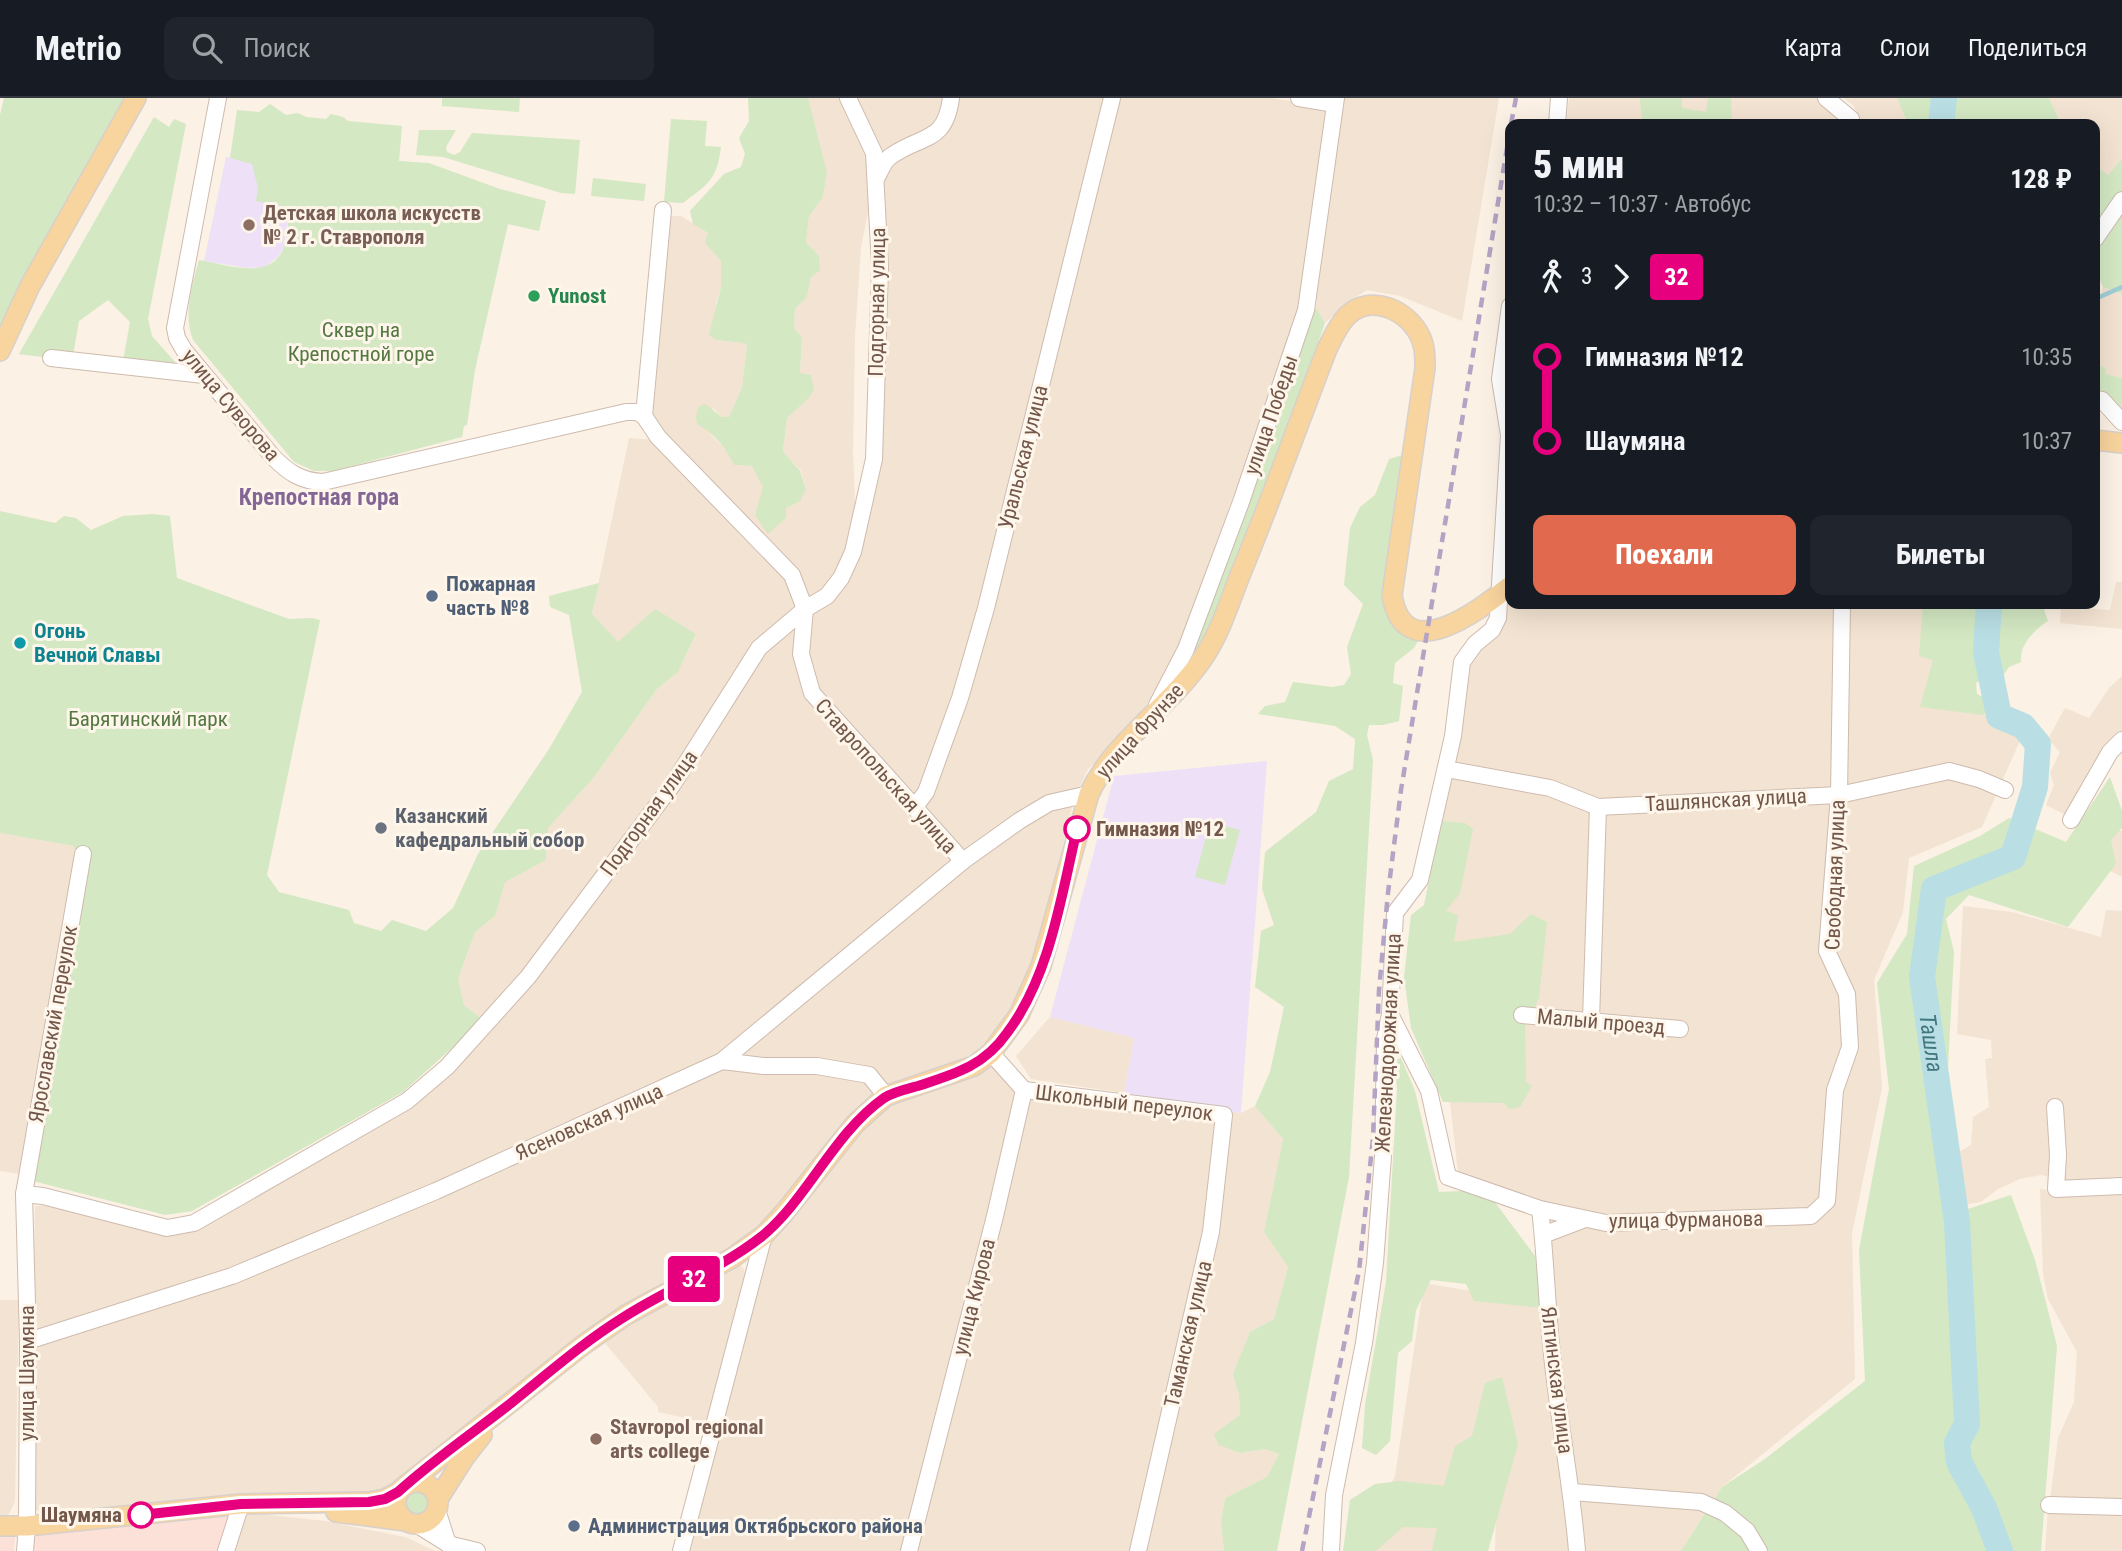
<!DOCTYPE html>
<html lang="ru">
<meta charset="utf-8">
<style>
:root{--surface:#171b24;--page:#20242c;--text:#f1f3f6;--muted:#9ea1a6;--line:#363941;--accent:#e1694d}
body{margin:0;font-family:"Roboto Condensed",sans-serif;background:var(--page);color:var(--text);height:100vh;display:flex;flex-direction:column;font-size:26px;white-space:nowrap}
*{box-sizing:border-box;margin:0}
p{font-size:23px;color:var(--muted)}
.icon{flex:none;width:38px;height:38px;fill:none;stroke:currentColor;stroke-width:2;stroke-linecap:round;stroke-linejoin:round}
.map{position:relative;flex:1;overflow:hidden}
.details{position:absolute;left:1505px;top:21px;width:595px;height:490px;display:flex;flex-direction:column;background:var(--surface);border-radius:14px;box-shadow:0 7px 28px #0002}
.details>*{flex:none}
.badge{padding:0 14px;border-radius:5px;font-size:24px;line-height:46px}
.map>.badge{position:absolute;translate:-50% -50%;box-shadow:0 0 0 4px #fff}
.legs{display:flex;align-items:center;gap:10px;height:77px;padding:0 28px;font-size:23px}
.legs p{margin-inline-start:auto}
.head{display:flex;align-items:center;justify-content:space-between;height:119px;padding:0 28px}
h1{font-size:38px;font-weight:800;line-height:52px}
.button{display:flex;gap:14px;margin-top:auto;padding:14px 28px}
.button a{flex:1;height:80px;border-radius:14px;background:var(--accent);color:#fff;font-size:28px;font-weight:800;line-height:80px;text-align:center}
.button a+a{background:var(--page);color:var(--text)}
ul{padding:0 28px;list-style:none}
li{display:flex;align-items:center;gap:24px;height:84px;font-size:26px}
li i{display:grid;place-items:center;width:10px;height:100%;margin:0 9px;background:currentColor}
li i::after{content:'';width:18px;height:18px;margin:-9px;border:5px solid;border-radius:50%;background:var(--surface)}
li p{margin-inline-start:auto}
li:first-child i{background:linear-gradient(#0000 50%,currentColor 0)}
li:last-child i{background:linear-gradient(currentColor 50%,#0000 0)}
header{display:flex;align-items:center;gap:42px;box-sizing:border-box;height:98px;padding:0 35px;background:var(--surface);border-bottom:2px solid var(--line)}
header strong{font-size:33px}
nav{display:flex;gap:38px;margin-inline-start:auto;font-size:24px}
.search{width:490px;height:63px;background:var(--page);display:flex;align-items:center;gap:18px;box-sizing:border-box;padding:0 24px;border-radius:14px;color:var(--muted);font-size:26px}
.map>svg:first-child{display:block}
</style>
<header>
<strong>Metrio</strong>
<div class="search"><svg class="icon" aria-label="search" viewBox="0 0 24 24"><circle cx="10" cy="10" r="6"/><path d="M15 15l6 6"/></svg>Поиск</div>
<nav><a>Карта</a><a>Слои</a><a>Поделиться</a></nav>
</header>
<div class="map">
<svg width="2122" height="1453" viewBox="0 0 2122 1453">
<rect width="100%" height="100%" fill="#fbf1e4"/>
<g fill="#f3e3d2">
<path d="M807 0H845L871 57 872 95 861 149 855 238 853 354 856 428 839 478 805 508 801 497 660 337 649 316 668 118H681L708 135 706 145 721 163V189L716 205V242L744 245 747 248 742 289 729 319H722L713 310 704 329 728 354 734 367 752 368 764 389 755 417 786 410 806 391 801 373 783 353 787 320 807 302 800 276 802 239 794 230 795 211 807 199 811 179 819 158 806 144 809 118 823 99 827 76Z"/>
<path d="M852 0H946L944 17 932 33 884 56 879 54Z"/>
<path d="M954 0H1105L978 509 952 597 921 690 915 699 816 591 805 554 809 515 829 500 878 362 881 82 891 63 937 40Z"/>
<path d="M1117 0H1271L1331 9 1301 211 1179 547 1143 614 1106 655 1088 671 1078 692 962 754 922 709 931 696Z"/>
<path d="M1343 0H1499L1462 223 1400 198 1367 192 1345 206 1325 225 1316 210 1319 174Z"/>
<path d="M1569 0H1819L1847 26H1566Z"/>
<path d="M1844 0H1897L1908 26H1861L1854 8Z"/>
<path d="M2049 0H2122V61L2108 77 2095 68V26H2061Z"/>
<path d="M2103 189 2122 196V280L2104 276 2105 270 2095 265 2099 208Z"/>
<path d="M629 340 656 342 790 479 800 509 756 548 670 685 525 877 483 922 464 907 458 881 475 834 495 818 504 784 546 762 548 730 595 678 657 591 678 574 696 537 655 511 618 545 592 516Z"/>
<path d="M2116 484H2122V531L2060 525 2061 509 2110 512Z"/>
<path d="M1510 500V506H1957L1953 598 2022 638 1982 729 1909 760 1903 814 1874 882 1882 990 1852 1135 1855 1281 1722 1389 1681 1453H1495L1498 1342 1447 1453H1358L1395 1378 1424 1185 1540 1205 1535 1100 1458 1075 1449 995 1427 848 1431 754 1467 563 1500 531 1508 501Z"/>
<path d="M797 524 810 597 954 761 718 955 432 1086 229 1174 33 1236 35 1108 48 1107 168 1137 412 1009 524 885 763 554Z"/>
<path d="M2122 578V633L2066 717 2046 707 2054 687 2050 675 2060 654 2048 641 2065 610 2089 620 2109 590Z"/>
<path d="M1073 705 1042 834 1021 891 1000 932 970 961 886 989 872 973 734 962 966 769 1050 711Z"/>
<path d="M2107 732 2122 733V779L2104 770Z"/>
<path d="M0 735 92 751 32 1078 0 1073Z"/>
<path d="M1963 808 2012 814 2101 839 2106 812 2122 813V1084L2076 1085 2041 1077 2020 1081 1998 1091 1981 1104 1960 1107 1952 1058 1971 1047 1973 1019 1989 1009 1985 961 1992 960 1991 942 1957 936Z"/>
<path d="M1050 919 1134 940 1124 995 1031 981 1016 958Z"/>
<path d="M988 965 1019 993 904 1453H689L770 1142 845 1047 889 1004Z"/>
<path d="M724 969 819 972 867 981 877 994 760 1132 513 1298 383 1392 370 1396 32 1413 34 1247 234 1182Z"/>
<path d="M1027 996 1221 1020 1208 1134 1133 1453H914Z"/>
<path d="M1255 1008 1283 1041 1264 1134 1288 1169 1274 1221 1250 1234 1234 1276 1239 1296 1240 1318 1214 1336 1240 1355 1265 1351 1279 1356 1267 1379 1225 1400 1221 1424 1224 1453H1142L1228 1013 1241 1015Z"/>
<path d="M2040 1091 2057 1094 2122 1096V1406L2050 1402 2058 1340 2074 1304 2077 1254 2048 1201 2043 1175Z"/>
<path d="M731 1166 740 1167 744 1171 747 1182 707 1325 658 1314V1309L605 1245 638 1218Z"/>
<path d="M0 1202H19L15 1403 9 1416 0 1419Z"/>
<path d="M2048 1412 2122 1416V1453H2045Z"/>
<path d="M243 1414 325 1423 405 1439 435 1453H229Z"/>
</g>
<g fill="#fbe1d8">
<path d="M225 1416 230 1423 220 1453H30L35 1440 42 1432Z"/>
<path d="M0 1436 15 1437 14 1453H0Z"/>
</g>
<g fill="#eee1f7">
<path d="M226 59 263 66 290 110 284 150 277 160 264 169 247 170 204 163Z"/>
<path d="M1267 663 1241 1015 1124 995 1134 940 1050 919 1114 678Z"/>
</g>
<g fill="#d3e8c3">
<path d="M4 0H130L0 238V17Z"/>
<path d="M442 0H520L519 14 442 8Z"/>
<path d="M748 0H808L827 75 823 99 809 118 806 144 819 158 820 172 811 179 807 199 795 211 794 230 802 239 800 275 811 277 814 292 807 302 787 320 783 353 800 373 806 391 800 403 786 410V420L768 436 755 417 763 389 752 368 734 367C727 351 713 334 697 326L696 319 698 309 705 306 722 319H729L742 289 747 248 744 245 716 242 709 237 721 189V163L705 145 708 135 693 126 690 113 724 76 741 69 745 56 739 40 749 23Z"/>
<path d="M1640 0H1682V10L1706 14 1708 0H1731L1732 26H1642Z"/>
<path d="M1897 0H2049L2061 26H1908Z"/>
<path d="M270 6 286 17 298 15 306 19 326 21 331 16 343 19 348 23 402 28 399 63 429 65 500 91 546 103 539 133 508 126 475 272 467 327 464 328 462 339 333 373H314L294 364 193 242C183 215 192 188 199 162 225 166 272 184 284 149 288 137 288 122 290 110L256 103 258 90 252 66 230 60 237 12 259 14Z"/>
<path d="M154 19 169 29 174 21 186 26 148 221 152 238 181 271 123 263 130 224 108 202 79 223 72 263 19 256Z"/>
<path d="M671 21 707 23 705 48 721 49C717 82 708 86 683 105L664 104Z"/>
<path d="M419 32H456L446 49 447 54 454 57 460 54 472 35 580 42 575 96 561 95 443 59 416 57Z"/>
<path d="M2122 61V196L2103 189 2095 171V68L2108 77Z"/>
<path d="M593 80 646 86 644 103 591 98Z"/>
<path d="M1316 210 1325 225 1255 417 1211 527 1195 558 1191 557 1247 407Z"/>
<path d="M2095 265 2105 270V276L2122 280V310L2109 297 2095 295Z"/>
<path d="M1406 356 1388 497 1420 539 1414 550 1395 565 1393 585 1403 588 1399 623 1383 627H1369L1367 637 1373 662 1349 1079 1277 1453H1224L1221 1424 1225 1400 1267 1379 1279 1356 1265 1351 1240 1355 1219 1347 1214 1336 1240 1317 1239 1296 1233 1276 1250 1234 1274 1221 1288 1169 1264 1134 1283 1041 1255 1008 1270 974 1284 909 1255 889 1261 833 1274 827 1262 791 1265 754 1316 714 1329 683 1353 671 1355 641 1335 628 1258 616 1265 608 1285 604 1293 584 1332 589 1344 587 1351 576 1347 549 1363 506 1344 487 1350 430 1360 409 1375 397 1389 361Z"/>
<path d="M0 413 55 425 64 418 76 420 91 432 123 418 153 416 170 418 177 480 289 521 312 520 320 522 267 777 279 794 349 812 354 825 381 833 392 822 426 833 453 810 478 756 549 651 582 594 569 517 550 509 549 498 599 485 592 516 618 544 655 511 696 536 678 574 657 591 595 678 548 730 546 762 505 784 495 818 475 834 458 881 464 907 483 922 403 994 192 1113 165 1117 33 1083 76 755 74 748 0 735Z"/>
<path d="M1923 506H2042L2048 523C2034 532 2019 547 2021 564L2009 569 2002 579 1988 577 1976 585 1977 596 1995 605 1983 617 1920 609 1933 562 1919 558Z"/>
<path d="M2110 679 2122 713V730L2111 742 2116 766 2068 829 1969 797 1946 821 1954 854 1944 1046 1949 1117 2011 1097 2035 1162 2057 1248 2041 1453H1681L1722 1389 1765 1361 1865 1283 1859 1152 1889 991 1877 885 1907 836 1914 768 1980 738 2009 720 2066 744Z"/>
<path d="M1441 723 1465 725 1473 731 1460 795 1446 813 1458 817 1454 844 1510 836 1531 816 1547 824 1539 900 1525 929 1526 984 1532 988 1520 1009 1509 1011 1504 1005 1443 1004 1411 930 1404 879 1411 817 1424 807Z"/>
<path d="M1210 724 1240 732 1225 787 1195 779Z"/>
<path d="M1401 960 1415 993 1439 1094 1462 1093 1494 1103 1535 1158 1542 1210 1474 1203 1466 1186 1431 1182 1416 1212 1412 1243 1398 1255 1390 1343 1376 1357 1362 1350 1365 1307 1386 1184 1397 991 1394 962Z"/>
<path d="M1502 1279 1518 1346 1488 1453H1432L1437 1430 1403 1429 1376 1453H1343L1350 1402 1375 1386 1400 1383 1444 1388 1455 1348 1472 1338 1485 1285Z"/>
<circle cx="418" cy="1406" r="15"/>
</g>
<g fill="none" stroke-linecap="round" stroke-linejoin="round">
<path stroke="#a0cfd5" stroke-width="4.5" d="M2095 201 2122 189"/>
<g stroke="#b9dfe4" stroke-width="26">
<path d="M1941 26 1944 0"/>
<path id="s1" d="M1989 506 1986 554 1999 618 2023 628 2038 646 2035 689 2013 759 1934 791 1922 879 1957 1124 1967 1326 1957 1345 1959 1364 1984 1410 2000 1453"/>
</g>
<g stroke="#cebbae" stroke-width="18">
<g id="minor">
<path d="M218 0 175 230 177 240 184 252 273 359C288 374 300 383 323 384L626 314H637L644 318"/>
<path d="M1299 0 1335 6"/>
<path d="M1826 0 1851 21 1852 26"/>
<path d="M1557 26 1559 0"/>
<path d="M876 81C880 74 884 62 891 58 922 36 945 46 951 0"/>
<path d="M2095 141 2122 102"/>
<path d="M51 260 204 277"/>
<path d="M2095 301 2102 302 2122 324"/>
<path d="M644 318 658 339 792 477 805 511 801 556 812 595 963 763"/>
<path d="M644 318 663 112"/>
<path d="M1157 607 1186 551 1241 404 1306 212 1336 0"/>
<path d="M1446 671 1550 690 1598 709 1839 697 1949 673 1979 681 2005 692"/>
<path d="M914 710 926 694 960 600 986 510 1112 0"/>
<path d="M2071 722 2110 654 2122 642"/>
<path d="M1390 916 1429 993 1448 1079 1540 1111 1606 1125 1811 1118 1827 1103 1835 992 1850 949 1847 896 1827 853 1839 697 1842 506"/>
<path d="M1522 917 1680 931"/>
<path d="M1591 922 1598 709"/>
<path d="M722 963 764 968H817L869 977 886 998"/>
<path d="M1024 992 1224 1017 1211 1134 1138 1453"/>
<path d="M2055 1009 2058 1057 2056 1091 2122 1088"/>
<path d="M24 1096 43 1098 167 1130 194 1125 407 1003 447 969 528 879 673 686 759 550 805 511 827 498 841 480 853 454 874 361 880 169 874 55 848 0"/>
<path d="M1540 1111C1546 1162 1547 1214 1553 1266 1560 1329 1572 1390 1577 1453"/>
<path d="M1543 1137 1585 1121"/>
<path d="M28 1243 232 1178 436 1093 722 963 963 763 1019 723 1049 705 1089 696"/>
<path d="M1572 1394 1701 1404 1725 1415 1747 1433 1759 1453"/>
<path d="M2049 1407 2122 1409"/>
<path d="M437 1412 448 1446"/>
<path d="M416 1426 448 1446 477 1453"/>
<path d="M25 1453 27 1428 28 1243 24 1096 83 756"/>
<path d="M226 1453 241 1406"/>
<path d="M681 1453 764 1137"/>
<path d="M909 1453 995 1118 1024 992 991 955"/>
<path d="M1331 1453 1334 1397 1364 1245 1375 1165 1383 1058 1385 941 1390 916 1395 815 1420 782 1453 638 1462 564 1475 546 1492 532 1498 520 1509 337 1500 281 1510 208"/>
</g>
</g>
<g stroke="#d8d0cc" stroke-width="22">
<g id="major">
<path d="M0 253 30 188 136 0"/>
<path d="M2095 342 2122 345"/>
<circle cx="417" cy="1405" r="21"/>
<path d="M405 1388 583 1247 626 1217 732 1160 764 1137 784 1115 855 1026 886 998 974 968 991 955 1019 917 1041 868 1089 696C1115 641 1172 608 1205 557 1222 531 1231 499 1243 470 1273 397 1299 324 1327 251 1333 239 1338 227 1347 218 1370 195 1408 212 1420 238 1425 248 1425 258 1425 270L1392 497C1404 571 1479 512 1510 488"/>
<path d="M438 1401 464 1360 482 1337"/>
<path d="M336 1414 406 1423"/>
<path d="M0 1428H27L241 1406 369 1404 385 1401 398 1394"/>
</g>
</g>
<use href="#minor" stroke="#fff" stroke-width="16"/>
<use href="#major" stroke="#f8d49e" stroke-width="19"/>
<g stroke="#b4a3c4" stroke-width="4.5" stroke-dasharray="10 7" stroke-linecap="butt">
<path d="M1511 26 1516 0"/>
<path d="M1302 1453 1359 1173 1373 1040 1379 892 1388 795 1401 692 1510 32"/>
</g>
</g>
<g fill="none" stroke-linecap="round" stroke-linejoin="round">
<g stroke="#fff" stroke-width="16">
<path id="line-1" d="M141 1417 241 1406 369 1404 385 1401 398 1394C432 1363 470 1337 506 1309 545 1278 582 1245 624 1219 669 1190 719 1172 761 1139 807 1102 833 1036 884 1000 893 994 907 991 918 988 955 976 984 968 1007 935 1050 878 1061 799 1077 731"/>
</g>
<use href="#line-1" stroke="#e6007e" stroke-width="10"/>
</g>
<g fill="#8d6e63" stroke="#fef6ea" stroke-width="2.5">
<circle cx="249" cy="127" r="7"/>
<circle cx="596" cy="1341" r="7"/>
</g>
<circle fill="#2e9e5b" stroke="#fef6ea" stroke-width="2.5" cx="534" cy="198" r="7"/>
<g fill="#5c6f8a" stroke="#fef6ea" stroke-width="2.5">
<circle cx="432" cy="498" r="7"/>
<circle cx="574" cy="1428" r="7"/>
</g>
<circle fill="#0f9aa8" stroke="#fef6ea" stroke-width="2.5" cx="20" cy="545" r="7"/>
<circle fill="#6b7280" stroke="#fef6ea" stroke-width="2.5" cx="381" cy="730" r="7"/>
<g fill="#fff" stroke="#e6007e" stroke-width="3.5">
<circle cx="1077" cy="731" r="12"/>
<circle cx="141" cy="1417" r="12"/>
</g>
<g text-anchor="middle" stroke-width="6" stroke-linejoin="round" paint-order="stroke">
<g font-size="21" font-weight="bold" fill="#785e54" stroke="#fef6ea" text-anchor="start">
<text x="263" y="122">Детская школа искусств<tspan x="263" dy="24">№ 2 г. Ставрополя</tspan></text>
<text x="610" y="1336">Stavropol regional<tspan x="610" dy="24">arts college</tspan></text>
</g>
<g font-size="21" font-weight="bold" fill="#27864d" stroke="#fef6ea" text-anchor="start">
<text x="548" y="205">Yunost</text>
</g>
<g font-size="21" fill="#73574a" stroke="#fef6ea">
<text transform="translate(877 204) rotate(-89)" y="7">Подгорная улица</text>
<text transform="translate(231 307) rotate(50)" y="7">улица Суворова</text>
<text transform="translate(1271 317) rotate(-71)" y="7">улица Победы</text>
<text transform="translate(1023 359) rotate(-76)" y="7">Уральская улица</text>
<text transform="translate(1140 633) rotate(-48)" y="7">улица Фрунзе</text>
<text transform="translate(886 678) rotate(48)" y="7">Ставропольская улица</text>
<text transform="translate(1726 702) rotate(-3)" y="7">Ташлянская улица</text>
<text transform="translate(649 715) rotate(-54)" y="7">Подгорная улица</text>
<text transform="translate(1835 777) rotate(-88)" y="7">Свободная улица</text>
<text transform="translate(1601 924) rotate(5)" y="7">Малый проезд</text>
<text transform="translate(53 926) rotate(-80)" y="7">Ярославский переулок</text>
<text transform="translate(1388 945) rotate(-87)" y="7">Железнодорожная улица</text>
<text transform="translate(1124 1005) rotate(7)" y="7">Школьный переулок</text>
<text transform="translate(589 1024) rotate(-24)" y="7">Ясеновская улица</text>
<text transform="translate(1686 1122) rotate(-1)" y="7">улица Фурманова</text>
<text transform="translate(974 1199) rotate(-76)" y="7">улица Кирова</text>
<text transform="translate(1188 1236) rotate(-77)" y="7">Таманская улица</text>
<text transform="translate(27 1275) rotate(-90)" y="7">улица Шаумяна</text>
<text transform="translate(1557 1282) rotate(83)" y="7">Ялтинская улица</text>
</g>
<g font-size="21" fill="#547842" stroke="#fef6ea">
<text x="361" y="239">Сквер на<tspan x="361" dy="24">Крепостной горе</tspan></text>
<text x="148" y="628">Барятинский парк</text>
</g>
<g font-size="21" font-weight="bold" fill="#4e5e75" stroke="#fef6ea" text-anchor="start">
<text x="446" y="493">Пожарная<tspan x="446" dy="24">часть №8</tspan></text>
<text x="588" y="1435">Администрация Октябрьского района</text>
</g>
<g font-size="21" font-weight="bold" fill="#0d838f" stroke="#fef6ea" text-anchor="start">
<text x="34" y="540">Огонь<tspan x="34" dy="24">Вечной Славы</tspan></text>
</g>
<g font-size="21" font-weight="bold" fill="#5b616d" stroke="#fef6ea" text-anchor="start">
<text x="395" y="725">Казанский<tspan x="395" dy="24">кафедральный собор</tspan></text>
</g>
<g font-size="21" font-weight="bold" fill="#73574a" stroke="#fef6ea" text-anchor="start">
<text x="1096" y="738">Гимназия №12</text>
<text x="122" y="1424" text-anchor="end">Шаумяна</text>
</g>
<g font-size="23" font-weight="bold" fill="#846696" stroke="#fef6ea">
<text x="319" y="407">Крепостная гора</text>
</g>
<g font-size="23" font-style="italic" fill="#42777f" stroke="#fef6ea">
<text dy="8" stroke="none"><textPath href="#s1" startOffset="520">Ташла</textPath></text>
</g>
</g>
</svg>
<b class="badge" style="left:694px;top:1181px;background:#e6007e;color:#fff">32</b>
<section class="details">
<div class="head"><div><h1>5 мин</h1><p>10:32 – 10:37 · Автобус</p></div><b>128 ₽</b></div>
<div class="legs"><svg class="icon" aria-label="walk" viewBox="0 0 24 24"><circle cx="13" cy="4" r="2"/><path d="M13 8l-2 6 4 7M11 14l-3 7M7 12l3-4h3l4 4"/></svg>3<svg class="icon" aria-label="forward" viewBox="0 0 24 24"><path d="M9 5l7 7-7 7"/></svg><b class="badge" style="background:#e6007e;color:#fff">32</b></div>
<ul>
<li><i style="color:#e6007e"></i><b>Гимназия №12</b><p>10:35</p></li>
<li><i style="color:#e6007e"></i><b>Шаумяна</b><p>10:37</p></li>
</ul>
<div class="button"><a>Поехали</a><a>Билеты</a></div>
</section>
</div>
